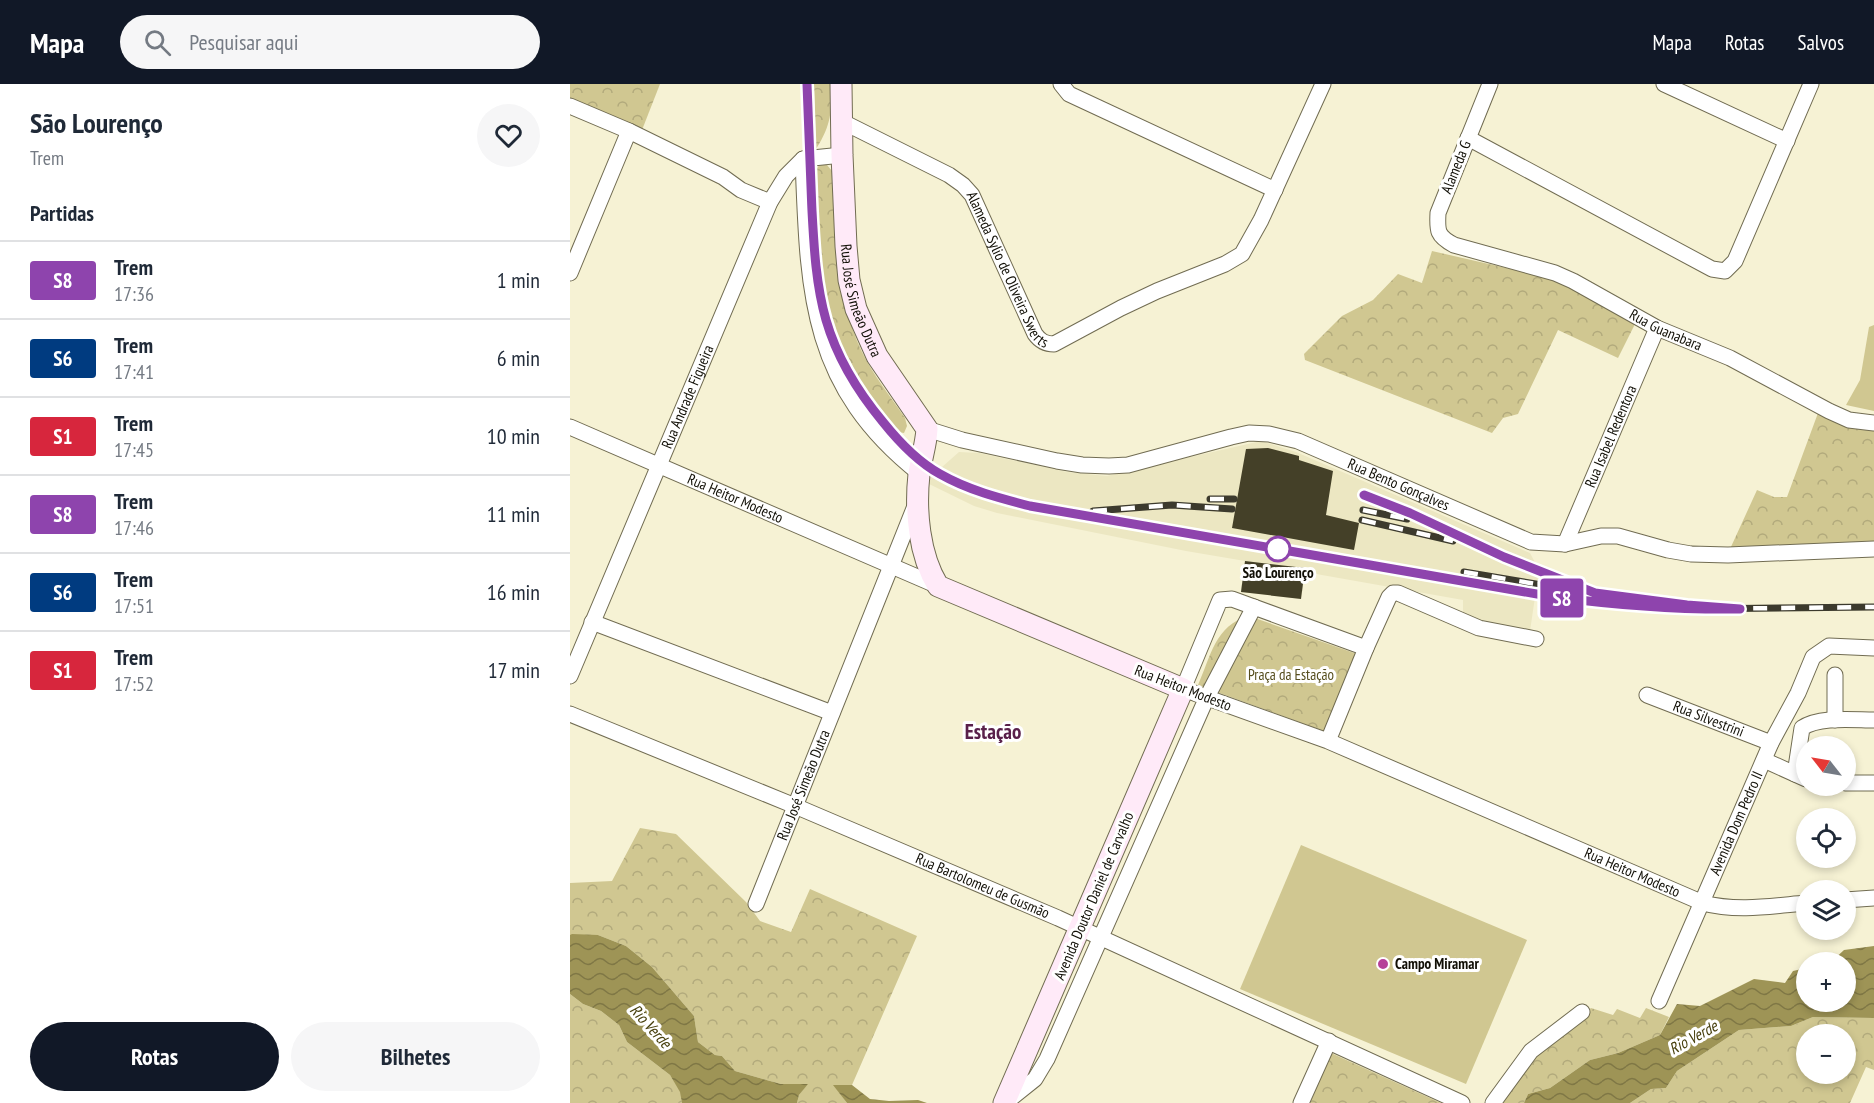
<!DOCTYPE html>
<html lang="pt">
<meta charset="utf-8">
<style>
:root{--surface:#fff;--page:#f6f6f7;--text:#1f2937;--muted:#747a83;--line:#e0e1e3;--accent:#111827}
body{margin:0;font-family:"PT Sans Narrow",sans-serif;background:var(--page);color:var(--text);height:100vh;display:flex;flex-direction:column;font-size:22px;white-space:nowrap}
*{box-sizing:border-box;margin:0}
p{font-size:20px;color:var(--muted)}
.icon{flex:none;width:33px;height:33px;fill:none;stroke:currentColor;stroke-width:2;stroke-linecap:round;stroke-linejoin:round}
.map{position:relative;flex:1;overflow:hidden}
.side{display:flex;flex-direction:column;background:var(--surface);width:570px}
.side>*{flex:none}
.badge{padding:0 12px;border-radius:4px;font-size:21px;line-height:39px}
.needle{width:39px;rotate:301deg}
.tools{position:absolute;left:1226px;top:652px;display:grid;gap:12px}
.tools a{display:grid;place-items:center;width:60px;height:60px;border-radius:50%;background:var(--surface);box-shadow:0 3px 9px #0003;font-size:30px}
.map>.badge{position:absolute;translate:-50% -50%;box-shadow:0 0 0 3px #fff}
h2{padding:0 30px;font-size:22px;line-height:54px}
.round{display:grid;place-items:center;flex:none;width:63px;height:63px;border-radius:32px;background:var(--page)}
.summary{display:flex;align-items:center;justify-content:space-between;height:102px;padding:0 30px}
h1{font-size:28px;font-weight:800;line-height:45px}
.action{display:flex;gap:12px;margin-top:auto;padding:12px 30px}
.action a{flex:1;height:69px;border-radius:36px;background:var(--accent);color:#fff;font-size:24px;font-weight:800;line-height:69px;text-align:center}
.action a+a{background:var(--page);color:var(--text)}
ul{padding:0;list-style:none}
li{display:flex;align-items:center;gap:18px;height:78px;padding:0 30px;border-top:2px solid var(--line)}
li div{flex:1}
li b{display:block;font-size:22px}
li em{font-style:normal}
li .badge{min-width:66px;font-weight:700;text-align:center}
header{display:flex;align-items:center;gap:36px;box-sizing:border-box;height:84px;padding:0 30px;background:var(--accent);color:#fff}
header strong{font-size:28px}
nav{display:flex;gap:33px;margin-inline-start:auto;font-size:21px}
.search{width:420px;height:54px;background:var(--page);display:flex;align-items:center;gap:15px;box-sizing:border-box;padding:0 21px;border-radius:33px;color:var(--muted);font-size:22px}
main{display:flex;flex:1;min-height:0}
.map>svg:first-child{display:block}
</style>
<header>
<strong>Mapa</strong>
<div class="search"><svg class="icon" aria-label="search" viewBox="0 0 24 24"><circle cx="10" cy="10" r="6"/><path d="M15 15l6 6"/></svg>Pesquisar aqui</div>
<nav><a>Mapa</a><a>Rotas</a><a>Salvos</a></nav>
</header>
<main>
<section class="side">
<div class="summary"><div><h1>São Lourenço</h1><p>Trem</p></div><a class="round"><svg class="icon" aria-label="heart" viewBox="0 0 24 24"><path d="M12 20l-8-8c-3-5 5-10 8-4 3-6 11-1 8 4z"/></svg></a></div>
<h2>Partidas</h2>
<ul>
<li><span class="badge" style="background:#8e44ad;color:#fff">S8</span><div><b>Trem</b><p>17:36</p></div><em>1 min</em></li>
<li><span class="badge" style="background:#003b80;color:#fff">S6</span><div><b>Trem</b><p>17:41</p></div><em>6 min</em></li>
<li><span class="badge" style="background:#d7263d;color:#fff">S1</span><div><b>Trem</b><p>17:45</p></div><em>10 min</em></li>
<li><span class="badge" style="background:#8e44ad;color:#fff">S8</span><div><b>Trem</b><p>17:46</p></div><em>11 min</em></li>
<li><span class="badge" style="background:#003b80;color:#fff">S6</span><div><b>Trem</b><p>17:51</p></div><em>16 min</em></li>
<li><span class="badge" style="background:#d7263d;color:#fff">S1</span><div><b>Trem</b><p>17:52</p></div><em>17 min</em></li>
</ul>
<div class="action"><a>Rotas</a><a>Bilhetes</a></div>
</section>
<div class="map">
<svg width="1304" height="1019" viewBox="0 0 1304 1019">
<defs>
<pattern id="forest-crowns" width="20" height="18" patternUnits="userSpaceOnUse" patternTransform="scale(1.5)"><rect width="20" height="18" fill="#d0c791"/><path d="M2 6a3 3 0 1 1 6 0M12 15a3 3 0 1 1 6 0" fill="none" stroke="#b2aa7c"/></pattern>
<pattern id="water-waves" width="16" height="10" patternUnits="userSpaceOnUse" patternTransform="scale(1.5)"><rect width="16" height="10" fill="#9e9456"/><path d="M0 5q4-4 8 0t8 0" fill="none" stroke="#7f7745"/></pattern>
</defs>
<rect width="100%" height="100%" fill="#f6f2d4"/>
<path fill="#ece7c2" d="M691 357 726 368 960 469 969 486 960 547 893 533V516L735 488 731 515 671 508 675 477 616 467 427 429 404 422 355 398 389 368 409 369 497 388 537 392Z"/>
<g fill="#d0c791">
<path d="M1304 241V327L1276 321 1290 296 1299 243Z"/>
<path d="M731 761 957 856 896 1000 670 905Z"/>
</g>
<g fill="url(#forest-crowns)" fill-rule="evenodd">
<path d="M0 0H90L72 46 0 15Z"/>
<path d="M244 0H262C261 28 262 40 246 65Z"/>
<path d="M251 79 257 81 262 87C266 149 265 211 292 268 303 291 321 313 335 334L337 342 334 349 328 348 319 341C301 313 280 285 268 253 249 201 249 143 244 88Z"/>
<path d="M862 167 971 192 996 202 1065 240 1048 274 988 246 948 330 933 334 922 349 735 276 734 270 772 232 803 216 828 190 852 199Z"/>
<path d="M1248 329 1304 344V458L1160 465 1187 406 1204 413H1217Z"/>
<path d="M679 532 787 570 756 648 628 601C641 572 645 541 679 532Z"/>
<path d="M70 744 106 750 176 818 190 837 221 848 240 805 347 852 282 1001H264L277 1019H227L229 1011 237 1000H211L165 987 152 972 145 971 128 958 124 932 82 883 56 862 28 851H0V799L42 797Z"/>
<path d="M0 910 13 920 31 927 49 941 57 958 100 991 111 1008 112 1019H0Z"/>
<path d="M1021 924 1043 931 1047 925 1070 934 1076 924 1099 933 1090 951 1048 969 1020 976 980 1004 958 1010 954 1019H930L965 970Z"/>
<path d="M1243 933 1304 934V986L1296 983 1280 1019H1060L1081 1005 1096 1004 1107 987 1169 946 1221 942ZM1236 951H1275V990H1236Z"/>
<path d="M761 969 871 1019H740Z"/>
</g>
<g fill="url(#water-waves)">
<path d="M2 850 28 851 56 862 82 883 124 932 128 958 145 971 152 972 165 987 211 1000H238L229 1011 227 1019H112L110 1008 100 991 57 958 49 941 31 927 13 920 0 910V851Z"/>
<path d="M1304 862V934L1243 933 1221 942 1169 946 1107 987 1096 1004 1081 1005 1060 1019H954L958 1010 980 1004 1020 976 1048 969 1090 951 1107 920 1130 922 1184 895 1215 899 1223 887 1236 884V918H1275V879H1260L1274 866Z"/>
<path d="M263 1001H282L300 1015 319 1017 348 1016 357 1019H277Z"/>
</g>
<g fill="#444028">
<path d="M698 364 729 372V376L763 387 756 431 789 439 784 466 662 444 676 365Z"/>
<path d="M675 477 735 484 731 515 671 508Z"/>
</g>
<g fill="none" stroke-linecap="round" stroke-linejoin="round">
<g stroke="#716c52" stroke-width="17">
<g id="minor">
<path d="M491 0 499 10 705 106"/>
<path id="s1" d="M920 0 868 129C867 147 867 152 884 161L985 189 1003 197 1087 244 1160 274 1259 327 1279 336 1304 339"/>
<path d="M1094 0 1217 57"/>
<path d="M0 22 59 47 153 93 171 106 200 118"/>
<path id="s2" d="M273 38 379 91 393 101 402 111 465 250C470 257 475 260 484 260L551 224 587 207 655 180 672 170 691 136 753 0"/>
<path d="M898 54 1142 185 1155 187 1165 177 1241 0"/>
<path d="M233 75C238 206 238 301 349 389"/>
<path d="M0 189 59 47"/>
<path id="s3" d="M0 343 368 502"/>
<path id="s4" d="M357 345 392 356 487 377 512 381 539 382 558 381 661 353 679 349 699 350 728 357 961 458 995 460 1031 452H1048L1098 466 1121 470 1158 471 1304 465"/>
<path id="s5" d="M995 460 1087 244"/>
<path d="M22 538 262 629"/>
<path d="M796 564 819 513 823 509H828L909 544 966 555"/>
<path id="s6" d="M0 592 200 118 216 92 233 75 272 71"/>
<path id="s7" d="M1077 611 1201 659"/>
<path id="s8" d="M0 630 225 722 488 834 892 1019"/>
<path d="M1265 636V591"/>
<path id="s9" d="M758 657 796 564 662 515 650 516 613 605 758 657 1133 819C1167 828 1202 822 1236 819"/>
<path d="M1194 676 1236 695"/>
<path d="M1225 690 1232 644C1249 632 1284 636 1304 636"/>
<path d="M1275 699H1304"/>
<path d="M1275 816 1304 814"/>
<path id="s10" d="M186 820 345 422"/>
<path id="s11" d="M1089 917 1201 659 1228 609 1243 573 1259 562 1304 564"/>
<path d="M435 1019 465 995 477 975 637 613 684 523"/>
<path d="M731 1019 759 957"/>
<path d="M923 1019 961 967 1012 928"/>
</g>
</g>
<g stroke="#716c52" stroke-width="23">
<g id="secondary">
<path id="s12" d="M271 0 272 71 276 162 279 196 286 225 307 272 357 345C356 361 351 375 349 390 345 427 349 471 368 502L613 605 434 1019"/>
</g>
</g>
<use href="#minor" stroke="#fff" stroke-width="15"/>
<use href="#secondary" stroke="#ffeaf8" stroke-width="21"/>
<g stroke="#3c3a2d" stroke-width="7">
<g id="rail">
<path d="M237 0C239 44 240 88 243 132 244 156 244 181 249 205 262 273 308 355 370 390 398 406 429 414 460 422L984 513 1033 519 1121 525 1304 523"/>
<path d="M794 411 840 429 934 473 1004 501"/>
<path d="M640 415H664"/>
<path d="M793 426 837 435"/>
<path d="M523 427 602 421 662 425"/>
<path d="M792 436 883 457"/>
<path d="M894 488 1033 511"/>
</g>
</g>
<use href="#rail" stroke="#fff" stroke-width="4.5" stroke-dasharray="14" stroke-linecap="butt"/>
</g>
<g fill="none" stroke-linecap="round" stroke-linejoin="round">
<g stroke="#fff" stroke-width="14">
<path id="line" d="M237 0C239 43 240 85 242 127 244 164 246 201 256 236 267 274 288 308 313 338 329 358 348 378 370 390 398 406 429 414 460 422L984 513C1046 521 1107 526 1170 525L1117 521 1025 509 934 473 840 429 794 411"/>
</g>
<use href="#line" stroke="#8e44ad" stroke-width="9"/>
</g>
<circle fill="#fff" stroke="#8e44ad" stroke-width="3" cx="708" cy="465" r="12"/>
<circle fill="#b64199" stroke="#fff" stroke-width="2" cx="813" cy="880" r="6"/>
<g text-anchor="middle" stroke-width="6" stroke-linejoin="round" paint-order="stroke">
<g font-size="15" fill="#110f06" stroke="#fff">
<text transform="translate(886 83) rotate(-68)" y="5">Alameda G</text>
<text dy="5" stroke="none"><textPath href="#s2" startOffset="232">Alameda Sylio de Oliveira Swerts</textPath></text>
<text dy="5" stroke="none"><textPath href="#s12" startOffset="219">Rua José Simeão Dutra</textPath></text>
<text dy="5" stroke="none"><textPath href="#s1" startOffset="408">Rua Guanabara</textPath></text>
<text dy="5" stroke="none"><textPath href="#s6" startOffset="303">Rua Andrade Figueira</textPath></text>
<text dy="5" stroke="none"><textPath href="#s5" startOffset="117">Rua Isabel Redentora</textPath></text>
<text dy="5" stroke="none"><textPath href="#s4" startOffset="490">Rua Bento Gonçalves</textPath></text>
<text dy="5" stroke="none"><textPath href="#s3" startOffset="180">Rua Heitor Modesto</textPath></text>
<text transform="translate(613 604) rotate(21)" y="5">Rua Heitor Modesto</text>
<text dy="5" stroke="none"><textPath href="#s7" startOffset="66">Rua Silvestrini</textPath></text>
<text dy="5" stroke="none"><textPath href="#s10" startOffset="128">Rua José Simeão Dutra</textPath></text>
<text dy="5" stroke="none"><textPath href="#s11" startOffset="194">Avenida Dom Pedro II</textPath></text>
<text dy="5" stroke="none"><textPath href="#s9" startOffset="837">Rua Heitor Modesto</textPath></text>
<text dy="5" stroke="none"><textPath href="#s8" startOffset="447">Rua Bartolomeu de Gusmão</textPath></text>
<text transform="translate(524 812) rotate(-67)" y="5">Avenida Doutor Daniel de Carvalho</text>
</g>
<g font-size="15" font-weight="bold" fill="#110f06" stroke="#fff">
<text x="708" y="494">São Lourenço</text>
</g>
<g font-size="15" fill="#564e1e" stroke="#fff">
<text x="721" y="596">Praça da Estação</text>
</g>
<g font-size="15" font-weight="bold" fill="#110f06" stroke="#fff" text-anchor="start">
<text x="825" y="885">Campo Miramar</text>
</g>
<g font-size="16" font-style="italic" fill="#48400e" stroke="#fff">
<text transform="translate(81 942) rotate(48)" y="6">Rio Verde</text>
<text transform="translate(1123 953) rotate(-29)" y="6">Rio Verde</text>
</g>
<g font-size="21" font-weight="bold" fill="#59204a" stroke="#fff">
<text x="423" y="655">Estação</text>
</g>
</g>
</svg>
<div class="tools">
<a><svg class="needle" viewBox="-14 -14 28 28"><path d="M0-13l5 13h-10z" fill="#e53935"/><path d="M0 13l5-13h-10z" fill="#747a83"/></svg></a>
<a><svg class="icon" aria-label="locate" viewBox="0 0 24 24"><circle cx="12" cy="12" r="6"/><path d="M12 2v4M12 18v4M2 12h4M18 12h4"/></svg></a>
<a><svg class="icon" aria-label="layers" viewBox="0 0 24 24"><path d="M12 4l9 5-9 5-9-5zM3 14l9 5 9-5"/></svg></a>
<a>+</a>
<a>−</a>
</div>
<b class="badge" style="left:992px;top:514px;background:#8e44ad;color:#fff">S8</b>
</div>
</main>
